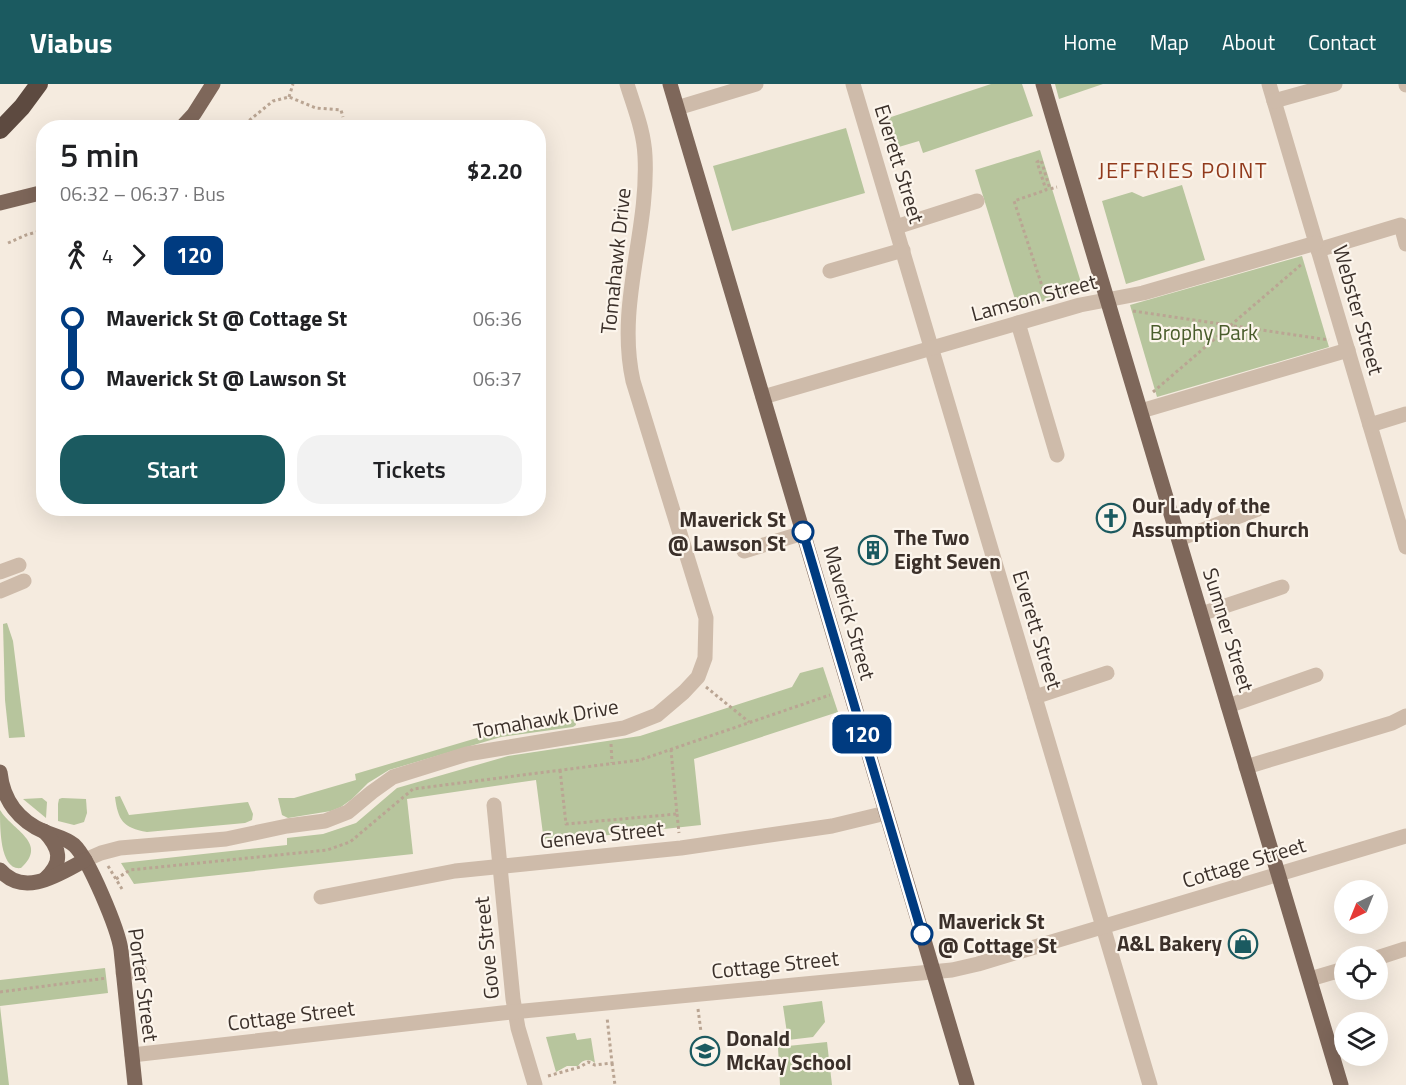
<!DOCTYPE html>
<meta charset="utf-8">
<style>
:root{--surface:#fff;--page:#f2f2f2;--text:#202124;--muted:#757577;--accent:#1b5a60}
body{margin:0;font-family:"Titillium Web",sans-serif;background:var(--page);color:var(--text);height:100vh;display:flex;flex-direction:column;font-size:22px;white-space:nowrap}
*{box-sizing:border-box;margin:0}
p{font-size:20px;color:var(--muted)}
.icon{flex:none;width:33px;height:33px;fill:none;stroke:currentColor;stroke-width:2;stroke-linecap:round;stroke-linejoin:round}
.map{position:relative;flex:1;overflow:hidden}
.sheet{position:absolute;left:36px;top:36px;width:510px;height:396px;display:flex;flex-direction:column;background:var(--surface);border-radius:24px;box-shadow:0 6px 24px #0002}
.sheet>*{flex:none}
.badge{padding:0 12px;border-radius:9px;font-size:21px;line-height:39px}
.needle{width:39px;rotate:223deg}
.fabs{position:absolute;left:1334px;top:796px;display:grid;gap:12px}
.fabs a{display:grid;place-items:center;width:54px;height:54px;border-radius:50%;background:var(--surface);box-shadow:0 6px 24px #0002;font-size:30px}
.map>.badge{position:absolute;translate:-50% -50%;box-shadow:0 0 0 3px #fff}
.legs{display:flex;align-items:center;gap:9px;height:66px;padding:0 24px;font-size:20px}
.legs p{margin-inline-start:auto}
.headline{display:flex;align-items:center;justify-content:space-between;height:102px;padding:0 24px}
h1{font-size:33px;font-weight:600;line-height:45px}
.cta{display:flex;gap:12px;margin-top:auto;padding:12px 24px}
.cta a{flex:1;height:69px;border-radius:24px;background:var(--accent);color:#fff;font-size:24px;font-weight:600;line-height:69px;text-align:center}
.cta a+a{background:var(--page);color:var(--text)}
ul{padding:0 24px;list-style:none}
li{display:flex;align-items:center;gap:21px;height:60px;font-size:22px}
li i{display:grid;place-items:center;width:9px;height:100%;margin:0 8px;background:currentColor}
li i::after{content:'';width:15px;height:15px;margin:-8px;border:4px solid;border-radius:50%;background:var(--surface)}
li p{margin-inline-start:auto}
li:first-child i{background:linear-gradient(#0000 50%,currentColor 0)}
li:last-child i{background:linear-gradient(currentColor 50%,#0000 0)}
header{display:flex;align-items:center;gap:36px;box-sizing:border-box;height:84px;padding:0 30px;background:var(--accent);color:#fff}
header strong{font-size:28px}
nav{display:flex;gap:33px;margin-inline-start:auto;font-size:21px}
.map>svg:first-child{display:block}
</style>
<header>
<strong>Viabus</strong>
<nav><a>Home</a><a>Map</a><a>About</a><a>Contact</a></nav>
</header>
<div class="map">
<svg width="1406" height="1001" viewBox="0 0 1406 1001">
<rect width="100%" height="100%" fill="#f5ebdf"/>
<g fill="#b7c59d">
<path d="M991 0H1022L1033 32 923 69 919 57 892 65 882 36Z"/>
<path d="M1055 0H1103L1059 15Z"/>
<path d="M846 44 865 109 732 147 713 82Z"/>
<path d="M1040 66 1083 205 1018 225 975 86Z"/>
<path d="M1182 101 1205 176 1126 200 1102 117 1132 108 1143 113Z"/>
<path d="M1302 172 1329 263 1157 313 1130 221Z"/>
<path d="M7 539 13 557 25 653 9 654 5 616 3 540Z"/>
<path d="M823 583 838 628 694 675 701 741 544 758 536 696 407 715 413 770 134 800 121 779 287 761V754L323 750 356 739 397 704 508 672 640 652 792 603 800 589Z"/>
<path d="M575 635 576 641 573 643 501 653 389 686 368 699 352 715 341 723 331 727 288 734 282 731 278 714H294L356 696 355 690 504 646Z"/>
<path d="M120 712 129 731 248 718 253 730 252 736 245 739 147 748C123 744 118 736 115 713Z"/>
<path d="M42 714 47 718 46 734 23 715Z"/>
<path d="M62 714 86 715 87 729 84 738 74 741 58 737V720L59 715Z"/>
<path d="M0 726C12 746 49 759 21 784 0 787 0 745 0 726Z"/>
<path d="M105 884 108 909 0 922 9 1001H0V896Z"/>
<path d="M822 917 825 938 813 953 788 956 783 922Z"/>
<path d="M575 949 577 956 591 954 595 979C590 974 582 975 578 982H567L556 988 546 953Z"/>
<path d="M827 958 832 1001H780L778 963Z"/>
</g>
<g fill="none" stroke-linecap="round" stroke-linejoin="round">
<g stroke="#baa593" stroke-width="3" stroke-dasharray="3 3" stroke-linecap="butt">
<path d="M289 13 293 0"/>
<path d="M240 44 273 17 289 13 316 24 341 26 343 33"/>
<path d="M8 159 26 151 44 146"/>
<path d="M1047 217 1014 117 1046 106 1037 78 1041 76 1050 105 1057 103"/>
<path d="M1133 227 1329 256"/>
<path d="M1153 308 1303 179"/>
<path d="M706 603 749 638"/>
<path d="M611 660 612 679"/>
<path d="M560 686 566 740 677 730 671 666"/>
<path d="M677 730 679 749"/>
<path d="M108 782 122 805"/>
<path d="M116 795 130 786 327 766 350 758 413 705 640 676 830 611"/>
<path d="M0 908 107 894"/>
<path d="M698 925 701 948"/>
<path d="M612 979 615 1001"/>
<path d="M548 992 580 983 588 978 595 981 612 979 607 933"/>
</g>
<g stroke="#cebbaa" stroke-width="15">
<path d="M853 0 1150 1001"/>
<path d="M1269 0 1406 463"/>
<path d="M1406 0V1"/>
<path d="M1274 17 1335 0"/>
<path d="M677 24 756 0"/>
<path d="M896 143 977 117"/>
<path d="M1318 166 1401 141 1406 160"/>
<path d="M830 187 903 166"/>
<path d="M1018 239 1057 371"/>
<path d="M763 313 1080 221 1143 209 1316 159"/>
<path d="M1141 327 1348 266"/>
<path d="M1370 341 1406 330"/>
<path d="M1179 455 1258 425"/>
<path d="M744 467 803 449"/>
<path d="M0 488 19 481"/>
<path d="M0 507 24 497"/>
<path d="M1201 530 1282 503"/>
<path d="M1035 613 1107 589"/>
<path d="M1228 622 1316 591"/>
<path d="M1246 683 1392 639 1406 632"/>
<path d="M494 721 513 915 518 944 535 1001"/>
<path d="M85 776 101 769 120 764 226 755 287 742 325 737 348 728 372 708 393 693 467 670 624 644 657 631 684 608 698 593 705 574 706 534 633 297C616 221 649 148 645 72 644 47 634 23 627 0"/>
<path d="M321 813 455 787 681 764 832 742 886 729"/>
<path d="M1377 874 1405 865"/>
<path d="M123 889 140 887"/>
<path d="M1310 895 1344 885"/>
<path d="M132 971 502 929 952 886 978 880 1406 752"/>
</g>
<g stroke="#7e675a" stroke-width="15">
<path d="M670 0 967 1001"/>
<path d="M1043 0 1341 1001"/>
<path d="M181 44 194 30 213 0"/>
<path d="M0 119 44 108"/>
<path d="M0 688C3 716 19 737 45 748 55 752 66 754 74 761 89 775 118 845 121 866L135 1001"/>
<path d="M44 747C60 764 64 778 45 795"/>
<path d="M0 786C24 814 59 790 85 776"/>
</g>
<path stroke="#5d4a40" stroke-width="18" d="M0 46 22 23 39 0"/>
</g>
<g fill="none" stroke-linecap="round" stroke-linejoin="round">
<g stroke="#fff" stroke-width="14">
<path id="line-1" d="M803 448 922 850"/>
</g>
<use href="#line-1" stroke="#003b80" stroke-width="9"/>
</g>
<defs>
<g id="church-ring" transform="scale(1.5)"><circle r="9.5" fill="#fcf5ec" stroke="#1b5a60" stroke-width="1.5"/><path d="M-1.2-6h2.4v3.5h3.3v2.4h-3.3V6h-2.4V-.1h-3.3v-2.4h3.3Z" fill="#1b5a60"/></g>
<g id="building-ring" transform="scale(1.5)"><circle r="9.5" fill="#fcf5ec" stroke="#1b5a60" stroke-width="1.5"/><path d="M-4-6H4V6H1V3H-1V6H-4ZM-2.5-4.3h1.7v1.8h-1.7ZM.8-4.3h1.7v1.8H.8ZM-2.5-1h1.7V.8h-1.7ZM.8-1h1.7V.8H.8Z" fill="#1b5a60"/></g>
<g id="shop-ring" transform="scale(1.5)"><circle r="9.5" fill="#fcf5ec" stroke="#1b5a60" stroke-width="1.5"/><path d="M-5-2.5h2.3a2.7 3.5 0 0 1 5.4 0H5L5.5 6h-11ZM-1.5-2.5h3a1.5 2.3 0 0 0-3 0Z" fill="#1b5a60"/></g>
<g id="school-ring" transform="scale(1.5)"><circle r="9.5" fill="#fcf5ec" stroke="#1b5a60" stroke-width="1.5"/><path d="M0-5L7-2L0 1L-7-2ZM-4 1L0 2.5L4 1V4Q0 6-4 4Z" fill="#1b5a60"/></g>
</defs>
<g fill-rule="evenodd">
<use href="#church-ring" x="1111" y="434"/>
<use href="#building-ring" x="873" y="466"/>
<use href="#shop-ring" x="1243" y="860"/>
<use href="#school-ring" x="705" y="967"/>
</g>
<g fill="#fff" stroke="#003b80" stroke-width="3">
<circle cx="803" cy="448" r="10"/>
<circle cx="922" cy="850" r="10"/>
</g>
<g text-anchor="middle" stroke-width="4.5" stroke-linejoin="round" paint-order="stroke">
<g font-size="21" fill="#3b302a" stroke="#fcf5ec">
<text transform="translate(899 80) rotate(73)" y="7">Everett Street</text>
<text transform="translate(616 177) rotate(-84)" y="7">Tomahawk Drive</text>
<text transform="translate(1034 214) rotate(-15)" y="7">Lamson Street</text>
<text transform="translate(1358 226) rotate(74)" y="7">Webster Street</text>
<text transform="translate(849 529) rotate(74)" y="7">Maverick Street</text>
<text transform="translate(1037 546) rotate(73)" y="7">Everett Street</text>
<text transform="translate(1228 546) rotate(73)" y="7">Sumner Street</text>
<text transform="translate(546 635) rotate(-10)" y="7">Tomahawk Drive</text>
<text transform="translate(602 751) rotate(-6)" y="7">Geneva Street</text>
<text transform="translate(1244 779) rotate(-17)" y="7">Cottage Street</text>
<text transform="translate(487 864) rotate(-96)" y="7">Gove Street</text>
<text transform="translate(775 881) rotate(-6)" y="7">Cottage Street</text>
<text transform="translate(143 901) rotate(82)" y="7">Porter Street</text>
<text transform="translate(291 932) rotate(-7)" y="7">Cottage Street</text>
</g>
<g font-size="21" fill="#495c2b" stroke="#fcf5ec">
<text x="1204" y="256">Brophy Park</text>
</g>
<g font-size="21" font-weight="bold" fill="#3b302a" stroke="#fcf5ec" text-anchor="start">
<text x="1132" y="429">Our Lady of the<tspan x="1132" dy="24">Assumption Church</tspan></text>
<text x="894" y="461">The Two<tspan x="894" dy="24">Eight Seven</tspan></text>
<text x="1222" y="867" text-anchor="end">A&amp;L Bakery</text>
<text x="726" y="962">Donald<tspan x="726" dy="24">McKay School</tspan></text>
</g>
<g font-size="21" font-weight="bold" fill="#3b302a" stroke="#fcf5ec" text-anchor="end">
<text x="786" y="443">Maverick St<tspan x="786" dy="24">@ Lawson St</tspan></text>
<text x="938" y="845" text-anchor="start">Maverick St<tspan x="938" dy="24">@ Cottage St</tspan></text>
</g>
<g font-size="22" letter-spacing="1.5" fill="#913a1c" stroke="#fcf5ec">
<text x="1183" y="94">JEFFRIES POINT</text>
</g>
</g>
</svg>
<div class="fabs">
<a><svg class="needle" viewBox="-14 -14 28 28"><path d="M0-13l5 13h-10z" fill="#e53935"/><path d="M0 13l5-13h-10z" fill="#757577"/></svg></a>
<a><svg class="icon" aria-label="locate" viewBox="0 0 24 24"><circle cx="12" cy="12" r="6"/><path d="M12 2v4M12 18v4M2 12h4M18 12h4"/></svg></a>
<a><svg class="icon" aria-label="layers" viewBox="0 0 24 24"><path d="M12 4l9 5-9 5-9-5zM3 14l9 5 9-5"/></svg></a>
</div>
<b class="badge" style="left:862px;top:650px;background:#003b80;color:#fff">120</b>
<section class="sheet">
<div class="headline"><div><h1>5 min</h1><p>06:32 – 06:37 · Bus</p></div><b>$2.20</b></div>
<div class="legs"><svg class="icon" aria-label="walk" viewBox="0 0 24 24"><circle cx="13" cy="4" r="2"/><path d="M13 8l-2 6 4 7M11 14l-3 7M7 12l3-4h3l4 4"/></svg>4<svg class="icon" aria-label="forward" viewBox="0 0 24 24"><path d="M9 5l7 7-7 7"/></svg><b class="badge" style="background:#003b80;color:#fff">120</b></div>
<ul>
<li><i style="color:#003b80"></i><b>Maverick St @ Cottage St</b><p>06:36</p></li>
<li><i style="color:#003b80"></i><b>Maverick St @ Lawson St</b><p>06:37</p></li>
</ul>
<div class="cta"><a>Start</a><a>Tickets</a></div>
</section>
</div>
